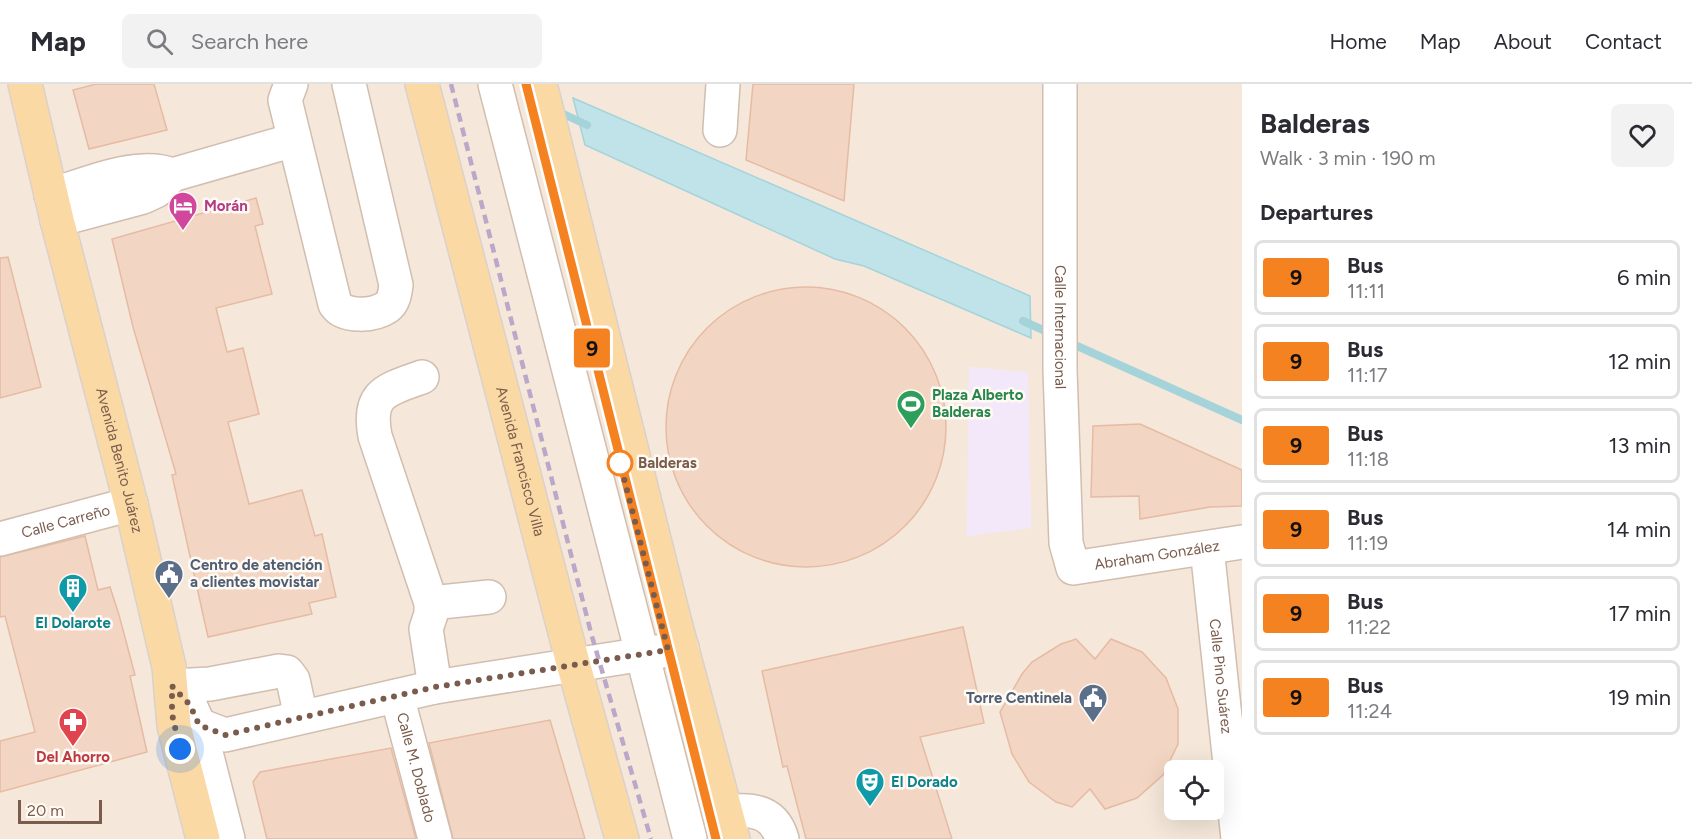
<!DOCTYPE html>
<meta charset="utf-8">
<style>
:root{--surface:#fff;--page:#f2f2f3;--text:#2b2b33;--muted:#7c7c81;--line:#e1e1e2}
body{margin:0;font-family:Figtree,sans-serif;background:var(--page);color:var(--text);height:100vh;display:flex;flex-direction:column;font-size:22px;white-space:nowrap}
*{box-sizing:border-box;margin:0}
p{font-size:20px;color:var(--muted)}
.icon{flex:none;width:33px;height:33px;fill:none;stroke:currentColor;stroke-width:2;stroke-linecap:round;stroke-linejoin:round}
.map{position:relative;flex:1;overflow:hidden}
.details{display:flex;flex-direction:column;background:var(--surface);width:450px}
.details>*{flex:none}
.badge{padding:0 12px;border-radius:4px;font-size:21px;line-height:39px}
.fabs{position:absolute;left:1164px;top:676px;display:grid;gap:12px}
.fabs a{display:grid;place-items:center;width:60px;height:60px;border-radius:9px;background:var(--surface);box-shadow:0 6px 24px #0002;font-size:30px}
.scale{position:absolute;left:18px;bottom:15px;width:84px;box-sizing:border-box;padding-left:6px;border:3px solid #7a5c4d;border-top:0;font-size:16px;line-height:21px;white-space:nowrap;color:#7a5c4d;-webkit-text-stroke:4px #fffaf3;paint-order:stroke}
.you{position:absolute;width:30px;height:30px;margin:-15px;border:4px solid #fff;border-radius:50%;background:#1a73e8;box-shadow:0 0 0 9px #1a73e833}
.map>.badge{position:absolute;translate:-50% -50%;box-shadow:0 0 0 3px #fff}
h2{padding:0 18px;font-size:22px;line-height:54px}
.round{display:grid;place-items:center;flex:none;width:63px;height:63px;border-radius:9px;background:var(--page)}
.head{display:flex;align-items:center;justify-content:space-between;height:102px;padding:0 18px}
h1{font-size:28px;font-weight:700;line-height:45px}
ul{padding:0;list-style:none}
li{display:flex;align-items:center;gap:18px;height:75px;margin:0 12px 9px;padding:0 6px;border:3px solid var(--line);border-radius:9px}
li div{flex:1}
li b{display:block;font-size:22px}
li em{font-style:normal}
li .badge{min-width:66px;font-weight:700;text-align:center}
header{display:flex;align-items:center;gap:36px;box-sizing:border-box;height:84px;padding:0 30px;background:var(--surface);border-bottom:2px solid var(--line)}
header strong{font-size:28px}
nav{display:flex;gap:33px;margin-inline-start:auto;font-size:21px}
.search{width:420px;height:54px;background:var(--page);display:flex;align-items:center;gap:15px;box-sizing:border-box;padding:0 21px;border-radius:9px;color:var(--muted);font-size:22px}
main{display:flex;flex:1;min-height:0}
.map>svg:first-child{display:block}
</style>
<header>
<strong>Map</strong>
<div class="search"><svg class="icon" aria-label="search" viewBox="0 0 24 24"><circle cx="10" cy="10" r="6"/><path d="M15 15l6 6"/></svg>Search here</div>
<nav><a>Home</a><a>Map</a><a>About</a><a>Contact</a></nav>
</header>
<main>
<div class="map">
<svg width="1242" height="755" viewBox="0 0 1242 755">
<rect width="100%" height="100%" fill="#fdf6ec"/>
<path fill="#f5e8da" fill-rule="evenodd" d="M0 0H1242V755H0ZM1174 687H1214V726H1174Z"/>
<path fill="#f3e8fa" d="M969 283 1028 288 1031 444 967 452Z"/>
<path fill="#d8ecc9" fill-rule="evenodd" d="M784 204C815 205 848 204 876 221 941 259 963 339 931 406 915 440 894 456 860 471 731 526 612 380 691 264 703 246 721 228 741 219 754 212 770 209 784 204ZM802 278C818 280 831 283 845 292 906 330 875 423 805 428 790 429 774 425 762 417 749 407 735 396 731 379 716 323 746 286 802 278Z"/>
<path fill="#bfe3e8" stroke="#a5d3da" stroke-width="1.5" d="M573 14 1030 212 1031 254 864 182 835 175 585 61Z"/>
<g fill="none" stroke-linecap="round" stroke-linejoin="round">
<g stroke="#a5d3da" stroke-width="8">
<path d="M557 27 587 41"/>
<path d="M1023 237 1052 250"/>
<path d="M1066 257 1242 336"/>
</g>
</g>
<g fill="#f3d5c3" stroke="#e6bba3" stroke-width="1.5">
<path d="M96 0H154L167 46 89 65 73 6Z"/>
<path d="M753 0H854L844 117 746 76Z"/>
<path d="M256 114 263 140 255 142 272 210 216 224 227 268 243 264 259 330 228 338 249 420 302 406 315 452 322 450 336 513 309 519 312 530 208 553 172 391 176 390 133 243 112 155Z"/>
<path d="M8 173 41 303 0 314V174Z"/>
<circle cx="806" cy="343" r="140"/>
<path d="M1140 340 1242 386V422L1210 423 1140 435 1139 412 1091 413 1093 342Z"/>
<path d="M85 452 98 506 110 503 119 531 135 591 130 592 147 668 0 708V657L35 648 5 532 0 533V473Z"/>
<path d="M963 543 984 639 920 653 952 755H806L787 682 783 683 762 587Z"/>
<path d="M1076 555 1095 575 1111 555 1142 568 1166 594 1178 625V660L1163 691 1137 714 1105 725 1090 705 1072 723 1056 718 1029 698 1012 670 1000 628 1022 590 1032 578 1061 560Z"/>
<path d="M550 636 585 755H453L429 659Z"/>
<path d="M391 664 416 755H267L253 698 260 688Z"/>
</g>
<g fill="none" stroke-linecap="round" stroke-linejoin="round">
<g stroke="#d1beb0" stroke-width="36">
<g id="minor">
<path d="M291 0 285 16 335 220C344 234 374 232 387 223 394 218 395 208 396 201L349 0"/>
<path d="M495 0 690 755"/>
<path id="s1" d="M1060 0V286L1066 459 1073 484 1242 458"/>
<path d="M720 46 723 0"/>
<path d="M51 111C85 101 138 77 172 91L294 56"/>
<path d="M57 136 143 113 156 107 172 91"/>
<path d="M422 293C386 306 367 309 375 352L431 519V530L426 545 435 603"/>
<path id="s2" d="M0 455 131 420"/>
<path id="s3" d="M1207 464 1238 755"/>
<path d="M431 519 489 513"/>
<path d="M172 602 190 621 199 641 225 651 435 603 682 564"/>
<path d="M172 602 210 600 279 587 287 588 293 596 301 633"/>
<path id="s4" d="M397 612 435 755"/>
<path d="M199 641 228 755"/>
<path d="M726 728C752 724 774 727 782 755"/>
</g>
</g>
<g stroke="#dad1cd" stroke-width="36">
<g id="major">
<path id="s5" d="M25 0 57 136 131 420 169 583 174 642 203 755"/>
<path id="s6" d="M422 0 573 579 622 755"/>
<path d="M540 0 674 535 733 755"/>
</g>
</g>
<use href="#minor" stroke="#fff" stroke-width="33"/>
<use href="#major" stroke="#fbd9a5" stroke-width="33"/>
<path stroke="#b9a8c9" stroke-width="4.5" stroke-dasharray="9 6" stroke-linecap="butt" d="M451 0 591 549 651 755"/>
</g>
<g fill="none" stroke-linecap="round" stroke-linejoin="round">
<g stroke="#fff" stroke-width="14">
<path id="line" d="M526 0 716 755"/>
</g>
<use href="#line" stroke="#f58220" stroke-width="9"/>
<path stroke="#7a5c4d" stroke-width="6" stroke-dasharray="0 10.8" d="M180 665 172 630V602L190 621 199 641 225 651 435 603 668 566 620 379"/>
</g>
<defs>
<g id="hotel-pin" transform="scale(1.5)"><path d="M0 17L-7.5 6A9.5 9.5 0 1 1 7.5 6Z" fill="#d1479c" stroke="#fffaf3"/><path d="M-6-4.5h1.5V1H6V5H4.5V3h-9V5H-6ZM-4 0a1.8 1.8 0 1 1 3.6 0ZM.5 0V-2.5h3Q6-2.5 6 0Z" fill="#fff"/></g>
<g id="stadium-pin" transform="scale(1.5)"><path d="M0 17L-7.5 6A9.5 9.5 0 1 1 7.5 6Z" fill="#2e9e5b" stroke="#fffaf3"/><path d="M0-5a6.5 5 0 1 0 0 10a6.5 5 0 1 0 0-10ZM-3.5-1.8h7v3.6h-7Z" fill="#fff"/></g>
<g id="civic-pin" transform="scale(1.5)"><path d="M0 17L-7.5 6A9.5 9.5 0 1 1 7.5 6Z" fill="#5c6f8a" stroke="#fffaf3"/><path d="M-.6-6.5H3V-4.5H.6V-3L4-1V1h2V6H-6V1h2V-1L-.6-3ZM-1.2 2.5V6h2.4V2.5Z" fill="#fff"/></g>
<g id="building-pin" transform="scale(1.5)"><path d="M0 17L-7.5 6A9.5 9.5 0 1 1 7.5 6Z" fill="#0f9aa8" stroke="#fffaf3"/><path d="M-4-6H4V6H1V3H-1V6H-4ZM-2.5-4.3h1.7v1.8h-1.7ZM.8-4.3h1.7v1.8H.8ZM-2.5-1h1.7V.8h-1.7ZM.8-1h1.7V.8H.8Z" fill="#fff"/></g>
<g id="pharmacy-pin" transform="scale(1.5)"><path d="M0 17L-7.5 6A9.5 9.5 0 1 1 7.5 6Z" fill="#e0444e" stroke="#fffaf3"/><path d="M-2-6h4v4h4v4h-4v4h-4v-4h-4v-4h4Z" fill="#fff"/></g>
<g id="theatre-pin" transform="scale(1.5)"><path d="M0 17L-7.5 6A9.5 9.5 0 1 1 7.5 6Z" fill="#0f9aa8" stroke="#fffaf3"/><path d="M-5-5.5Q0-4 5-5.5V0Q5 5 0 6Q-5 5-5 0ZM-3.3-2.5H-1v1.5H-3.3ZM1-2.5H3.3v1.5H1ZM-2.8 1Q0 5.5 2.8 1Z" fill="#fff"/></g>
</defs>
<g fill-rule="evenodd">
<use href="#hotel-pin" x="183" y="122"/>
<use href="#stadium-pin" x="911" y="320"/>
<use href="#civic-pin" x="169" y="490"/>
<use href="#building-pin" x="73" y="504"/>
<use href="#civic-pin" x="1093" y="614"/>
<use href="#pharmacy-pin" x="73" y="638"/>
<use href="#theatre-pin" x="870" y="698"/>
</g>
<circle fill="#fff" stroke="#f58220" stroke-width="3" cx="620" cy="379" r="12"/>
<g text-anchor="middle" stroke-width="5" stroke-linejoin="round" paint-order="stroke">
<g font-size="15" font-weight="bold" fill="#b23c85" stroke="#fffaf3" text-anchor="start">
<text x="204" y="127">Morán</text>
</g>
<g font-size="15" fill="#7a5c4d" stroke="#fffaf3">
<text dy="5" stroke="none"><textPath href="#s1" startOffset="243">Calle Internacional</textPath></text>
<text dy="5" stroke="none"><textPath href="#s5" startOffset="388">Avenida Benito Juárez</textPath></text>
<text dy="5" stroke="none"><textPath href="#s6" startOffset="390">Avenida Francisco Villa</textPath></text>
<text dy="5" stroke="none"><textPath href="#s2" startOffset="68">Calle Carreño</textPath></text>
<text dy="5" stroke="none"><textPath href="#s1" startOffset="570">Abraham González</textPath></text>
<text dy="5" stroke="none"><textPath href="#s3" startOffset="129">Calle Pino Suárez</textPath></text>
<text dy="5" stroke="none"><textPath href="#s4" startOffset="74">Calle M. Doblado</textPath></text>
</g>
<g font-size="15" font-weight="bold" fill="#27864d" stroke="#fffaf3" text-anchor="start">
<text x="932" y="316">Plaza Alberto<tspan x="932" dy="17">Balderas</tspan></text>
</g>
<g font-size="15" font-weight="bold" fill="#7a5c4d" stroke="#fffaf3" text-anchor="start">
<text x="638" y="384">Balderas</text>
</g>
<g font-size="15" font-weight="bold" fill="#4e5e75" stroke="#fffaf3" text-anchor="start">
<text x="190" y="486">Centro de atención<tspan x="190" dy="17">a clientes movistar</tspan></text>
<text x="1072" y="619" text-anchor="end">Torre Centinela</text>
</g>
<g font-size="15" font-weight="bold" fill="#0d838f" stroke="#fffaf3">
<text x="73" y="544">El Dolarote</text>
<text x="891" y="703" text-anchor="start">El Dorado</text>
</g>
<g font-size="15" font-weight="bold" fill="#be3a42" stroke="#fffaf3">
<text x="73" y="678">Del Ahorro</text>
</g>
</g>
</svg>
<div class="fabs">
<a><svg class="icon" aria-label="locate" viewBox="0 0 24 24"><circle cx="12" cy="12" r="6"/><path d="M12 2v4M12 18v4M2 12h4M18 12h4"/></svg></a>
</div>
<div class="scale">20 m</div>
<div class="you" style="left:180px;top:665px"></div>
<b class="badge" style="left:592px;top:264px;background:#f58220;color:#111">9</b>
</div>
<section class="details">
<div class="head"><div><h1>Balderas</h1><p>Walk · 3 min · 190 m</p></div><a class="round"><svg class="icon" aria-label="heart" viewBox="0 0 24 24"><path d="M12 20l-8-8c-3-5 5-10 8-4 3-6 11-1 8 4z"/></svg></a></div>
<h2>Departures</h2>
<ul>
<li><span class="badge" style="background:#f58220;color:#111">9</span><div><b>Bus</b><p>11:11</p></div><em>6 min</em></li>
<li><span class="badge" style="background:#f58220;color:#111">9</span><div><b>Bus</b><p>11:17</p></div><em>12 min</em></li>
<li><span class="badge" style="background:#f58220;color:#111">9</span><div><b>Bus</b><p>11:18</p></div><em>13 min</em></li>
<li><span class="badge" style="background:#f58220;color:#111">9</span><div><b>Bus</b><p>11:19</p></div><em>14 min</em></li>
<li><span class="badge" style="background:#f58220;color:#111">9</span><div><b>Bus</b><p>11:22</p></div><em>17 min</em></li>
<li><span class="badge" style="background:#f58220;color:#111">9</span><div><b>Bus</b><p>11:24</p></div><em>19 min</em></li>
</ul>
</section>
</main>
